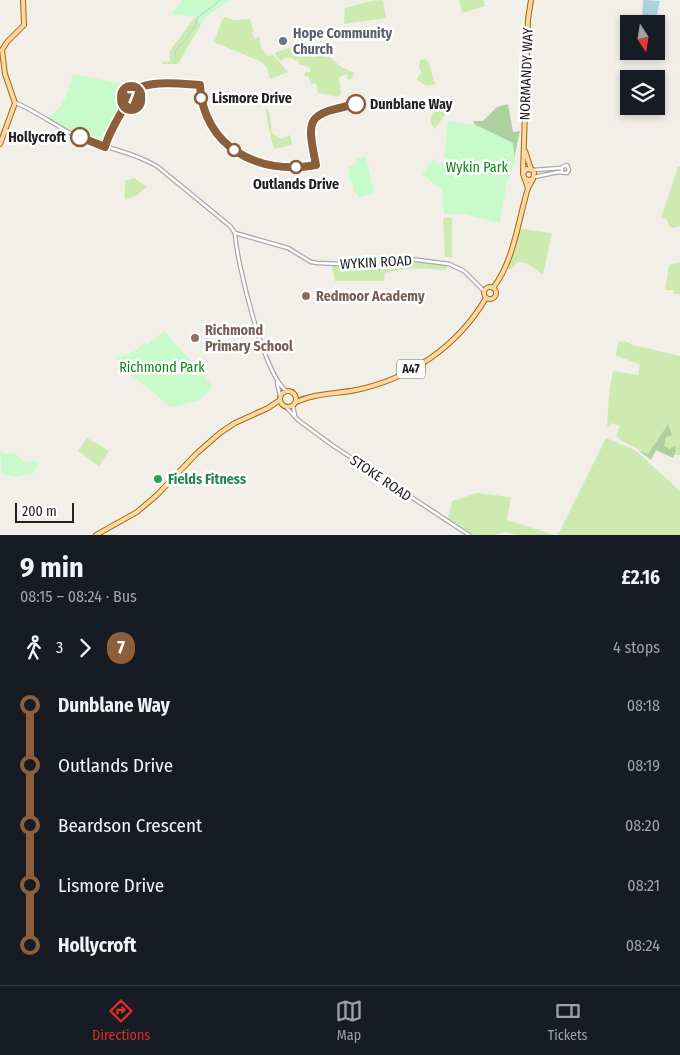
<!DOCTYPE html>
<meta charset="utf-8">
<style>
:root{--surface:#171b24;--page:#242831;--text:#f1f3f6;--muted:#9ea1a6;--line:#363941;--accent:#d93025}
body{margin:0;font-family:"Fira Sans Condensed",sans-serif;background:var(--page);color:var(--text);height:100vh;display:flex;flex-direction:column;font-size:19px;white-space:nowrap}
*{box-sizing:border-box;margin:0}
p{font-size:16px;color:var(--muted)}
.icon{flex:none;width:28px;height:28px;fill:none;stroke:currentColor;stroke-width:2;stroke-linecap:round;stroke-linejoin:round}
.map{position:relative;height:535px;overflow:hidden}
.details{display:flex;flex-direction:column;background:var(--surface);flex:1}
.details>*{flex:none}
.badge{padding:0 10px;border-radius:16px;font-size:18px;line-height:32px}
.needle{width:32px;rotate:168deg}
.tools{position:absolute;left:620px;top:15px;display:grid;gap:10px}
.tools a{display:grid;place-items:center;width:45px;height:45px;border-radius:0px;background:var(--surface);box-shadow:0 2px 8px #0003;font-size:25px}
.scale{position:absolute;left:15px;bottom:12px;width:59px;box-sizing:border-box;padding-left:5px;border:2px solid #222;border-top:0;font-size:14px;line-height:18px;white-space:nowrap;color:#222;-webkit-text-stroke:4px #fff;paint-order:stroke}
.map>.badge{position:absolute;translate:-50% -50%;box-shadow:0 0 0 2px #fff}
.legs{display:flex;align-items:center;gap:8px;height:55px;padding:0 20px;font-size:16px}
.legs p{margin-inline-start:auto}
.overview{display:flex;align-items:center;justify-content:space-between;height:85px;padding:0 20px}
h1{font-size:28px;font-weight:700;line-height:38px}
ul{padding:0 20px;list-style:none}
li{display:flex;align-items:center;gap:18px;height:60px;font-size:19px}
li i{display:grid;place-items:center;width:8px;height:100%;margin:0 6px;background:currentColor}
li i::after{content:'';width:12px;height:12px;margin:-6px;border:4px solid;border-radius:50%;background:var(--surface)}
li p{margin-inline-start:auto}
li:first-child i{background:linear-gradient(#0000 50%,currentColor 0)}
li:last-child i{background:linear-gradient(currentColor 50%,#0000 0)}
.menu{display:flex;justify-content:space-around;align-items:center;height:70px;border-top:1px solid var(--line);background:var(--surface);font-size:14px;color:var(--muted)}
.menu a{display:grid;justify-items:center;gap:2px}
.menu .active{color:var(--accent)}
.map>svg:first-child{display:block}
</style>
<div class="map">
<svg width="680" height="535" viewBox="0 0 680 535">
<rect width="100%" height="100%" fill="#f2efe9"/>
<g fill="#cdebb0">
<path d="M383 0 386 18 344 24 345 8 371 1Z"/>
<path d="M459 0H483L485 6 462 13Z"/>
<path d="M195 17 201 24 178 64H162V62L170 61 169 52Z"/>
<path d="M225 17 234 20 250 19 254 31 252 32 255 39 259 36C260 45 260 47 268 56L273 55 288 72 270 79 267 68 262 62 214 42 222 20Z"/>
<path d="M300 42 309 47 313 42 340 66 354 73 352 79 348 80 347 74 339 77 341 94 338 97 318 93 316 83 311 84 308 76H304L305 72H311L309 67 298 64 299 61 293 60V58H285L281 61 275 55V53C284 48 293 49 300 42Z"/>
<path d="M425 59 429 63 435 84 426 86 417 80 419 75 422 74 419 67 420 60Z"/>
<path d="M442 106 449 109 435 129C426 121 432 110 442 106Z"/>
<path d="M266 108 269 111 272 133 281 139 290 135 292 145 274 149 267 120Z"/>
<path d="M678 167H680V226L672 228 669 227 667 220 661 218Z"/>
<path d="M134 178 147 187 137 195 125 200V181Z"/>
<path d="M443 218H452V257H445Z"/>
<path d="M521 229 552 233 543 275C534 269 528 261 517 262L512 269H508Z"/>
<path d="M400 260 447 265 446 270C425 268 405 267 385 273L384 281H335L332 266 364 267Z"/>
<path d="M680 262V294H674V290H665L669 265Z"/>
<path d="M625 341 633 345 680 356V455H675L676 451 663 446 666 437 672 434 667 425 648 454 620 440 616 435 620 426 612 423 609 427 607 426 609 394 611 392 609 391 613 371 638 375 640 364 616 356 618 342Z"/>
<path d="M87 438 109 451 99 466 78 451Z"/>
<path d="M606 438 635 450 680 491V535H558Z"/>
<path d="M477 493 511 497 507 520 555 535H518L505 532 495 535H473L448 519 452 501Z"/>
</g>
<g fill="#add19e">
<path d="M508 104 513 132 520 131 514 159 450 122 476 126 473 121H483L497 107Z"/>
<path d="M668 424 672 435 666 437 664 446 670 449 675 445 676 451 673 458 656 450 651 460 638 450 648 454Z"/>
</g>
<g fill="#c8facc">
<path d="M182 0H230L205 17 201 24 193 16 171 15Z"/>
<path d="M73 74 122 84 123 87 120 100 126 101 103 145 45 118C64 111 68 91 73 74Z"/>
<path d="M448 121 476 125 513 143 515 161 506 186 500 223 463 214H444L442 190 422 174 433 159 440 165 444 161Z"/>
<path d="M366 157 374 193 359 197 357 193H354V187L348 175 350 173 347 168 357 163 356 159Z"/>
<path d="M164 331 211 384V389L198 401 171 407 122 367 116 358 135 351 144 343 147 345Z"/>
<path d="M0 452 7 454 14 453 26 463 35 460 38 464 34 473 15 477 2 474Z"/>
</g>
<path fill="#aad3df" d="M643 0 660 1 655 22H642Z"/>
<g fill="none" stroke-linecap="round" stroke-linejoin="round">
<g stroke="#aad3df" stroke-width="1">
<path d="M212 7 220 0"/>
<path d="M175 58V52L194 28 198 17 210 8"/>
</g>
<g stroke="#a9a9a9" stroke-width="5">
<g id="minor">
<path d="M16 103C36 111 57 127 78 137 104 148 134 152 158 167L230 226 235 233"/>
<path d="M534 170 561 168"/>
<path d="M534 177 559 172 567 173 569 170 567 165 562 167V172"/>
<path d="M235 233 288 248 311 262 318 263 362 265 402 258 449 264 464 271 484 291"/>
<path d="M235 233C236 260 265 379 287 391"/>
<path d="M277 382 280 396"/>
<path d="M293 406 295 416"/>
<path d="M286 407 298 420 332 445 469 535"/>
</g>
</g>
<g stroke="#a06b00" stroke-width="6">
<g id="major">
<path d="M0 144 15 103 5 74 2 50 7 42 24 25 23 0"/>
<path d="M525 151 531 169"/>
<path d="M523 172 528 19 531 0"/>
<path d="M525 179 529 180 533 179 534 173 533 170 526 169 523 174 528 188"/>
<circle cx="490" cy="293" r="6"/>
<path d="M493 288C514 261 518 221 528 188L533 179"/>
<circle cx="288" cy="399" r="8"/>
<path d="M296 402C315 393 336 394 356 390 410 379 458 346 486 298"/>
<path d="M96 535 137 512 157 495 197 453 220 433 235 423 268 408 280 400"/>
</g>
</g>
<use href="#minor" stroke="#fff" stroke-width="2.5"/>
<use href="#major" stroke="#fcd6a4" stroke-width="4"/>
</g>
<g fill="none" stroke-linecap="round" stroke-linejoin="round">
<g stroke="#fff" stroke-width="11">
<path id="line-1" d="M80 137 105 147C108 135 131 91 141 87 157 81 184 84 200 85 203 147 259 176 316 165 306 116 307 115 356 104"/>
</g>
<use href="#line-1" stroke="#8b5e3c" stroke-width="8"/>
</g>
<circle fill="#6b7280" stroke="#fff" stroke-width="2" cx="283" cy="41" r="5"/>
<g fill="#fff" stroke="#8b5e3c" stroke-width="2.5">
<circle cx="201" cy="98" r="6"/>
<circle cx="356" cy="104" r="9"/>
<circle cx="80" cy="137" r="9"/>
<circle cx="234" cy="150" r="6"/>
<circle cx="296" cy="167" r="6"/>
</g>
<g fill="#8d6e63" stroke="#fff" stroke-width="2">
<circle cx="306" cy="296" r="5"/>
<circle cx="195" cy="338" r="5"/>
</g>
<circle fill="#2e9e5b" stroke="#fff" stroke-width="2" cx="158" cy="479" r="5"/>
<g text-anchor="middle" stroke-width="5" stroke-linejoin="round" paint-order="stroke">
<rect fill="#fff" stroke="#646464" stroke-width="1" x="397" y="359.5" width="28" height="19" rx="4"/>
<g font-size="12" font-weight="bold" fill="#222">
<text x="411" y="373">A47</text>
</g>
<g font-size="14" font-weight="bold" fill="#5b616d" stroke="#fff" text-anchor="start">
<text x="293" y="38">Hope Community<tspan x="293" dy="16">Church</tspan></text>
</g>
<g font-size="14" fill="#222" stroke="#fff">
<text transform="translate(526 74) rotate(-88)" y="5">NORMANDY WAY</text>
<text transform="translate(376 262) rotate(-3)" y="5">WYKIN ROAD</text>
<text transform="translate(381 478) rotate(34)" y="5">STOKE ROAD</text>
</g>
<g font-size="14" font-weight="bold" fill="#222" stroke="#fff" text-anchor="start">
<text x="212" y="103">Lismore Drive</text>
<text x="370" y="109">Dunblane Way</text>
<text x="66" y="142" text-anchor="end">Hollycroft</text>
<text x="296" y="189" text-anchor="middle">Outlands Drive</text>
</g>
<g font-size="14" fill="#0c8416" stroke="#fff">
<text x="477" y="172">Wykin Park</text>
<text x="162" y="372">Richmond Park</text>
</g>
<g font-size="14" font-weight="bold" fill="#785e54" stroke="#fff" text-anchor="start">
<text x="316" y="301">Redmoor Academy</text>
<text x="205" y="335">Richmond<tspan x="205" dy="16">Primary School</tspan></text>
</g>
<g font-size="14" font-weight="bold" fill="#27864d" stroke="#fff" text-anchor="start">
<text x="168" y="484">Fields Fitness</text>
</g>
</g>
</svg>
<div class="tools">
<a><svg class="needle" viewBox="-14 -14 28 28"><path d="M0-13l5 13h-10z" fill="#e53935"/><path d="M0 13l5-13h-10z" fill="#9ea1a6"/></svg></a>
<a><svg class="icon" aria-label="layers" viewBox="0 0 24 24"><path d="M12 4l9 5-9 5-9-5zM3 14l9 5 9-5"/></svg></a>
</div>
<div class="scale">200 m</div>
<b class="badge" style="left:131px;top:98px;background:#8b5e3c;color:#fff">7</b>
</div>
<section class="details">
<div class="overview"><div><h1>9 min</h1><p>08:15 – 08:24 · Bus</p></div><b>£2.16</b></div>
<div class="legs"><svg class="icon" aria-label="walk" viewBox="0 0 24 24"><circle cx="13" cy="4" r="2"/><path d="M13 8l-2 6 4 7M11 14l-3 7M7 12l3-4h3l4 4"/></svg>3<svg class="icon" aria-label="forward" viewBox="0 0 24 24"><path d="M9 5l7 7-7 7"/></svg><b class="badge" style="background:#8b5e3c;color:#fff">7</b><p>4 stops</p></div>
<ul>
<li><i style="color:#8b5e3c"></i><b>Dunblane Way</b><p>08:18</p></li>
<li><i style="color:#8b5e3c"></i><span>Outlands Drive</span><p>08:19</p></li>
<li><i style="color:#8b5e3c"></i><span>Beardson Crescent</span><p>08:20</p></li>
<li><i style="color:#8b5e3c"></i><span>Lismore Drive</span><p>08:21</p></li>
<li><i style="color:#8b5e3c"></i><b>Hollycroft</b><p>08:24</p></li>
</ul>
</section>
<nav class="menu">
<a class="active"><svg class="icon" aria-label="directions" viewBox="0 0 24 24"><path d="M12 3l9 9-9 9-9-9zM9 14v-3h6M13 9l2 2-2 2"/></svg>Directions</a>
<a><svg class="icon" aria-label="map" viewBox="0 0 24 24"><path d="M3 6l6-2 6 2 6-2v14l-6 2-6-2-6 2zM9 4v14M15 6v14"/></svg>Map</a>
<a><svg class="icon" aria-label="tickets" viewBox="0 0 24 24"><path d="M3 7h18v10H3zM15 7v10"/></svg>Tickets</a>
</nav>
